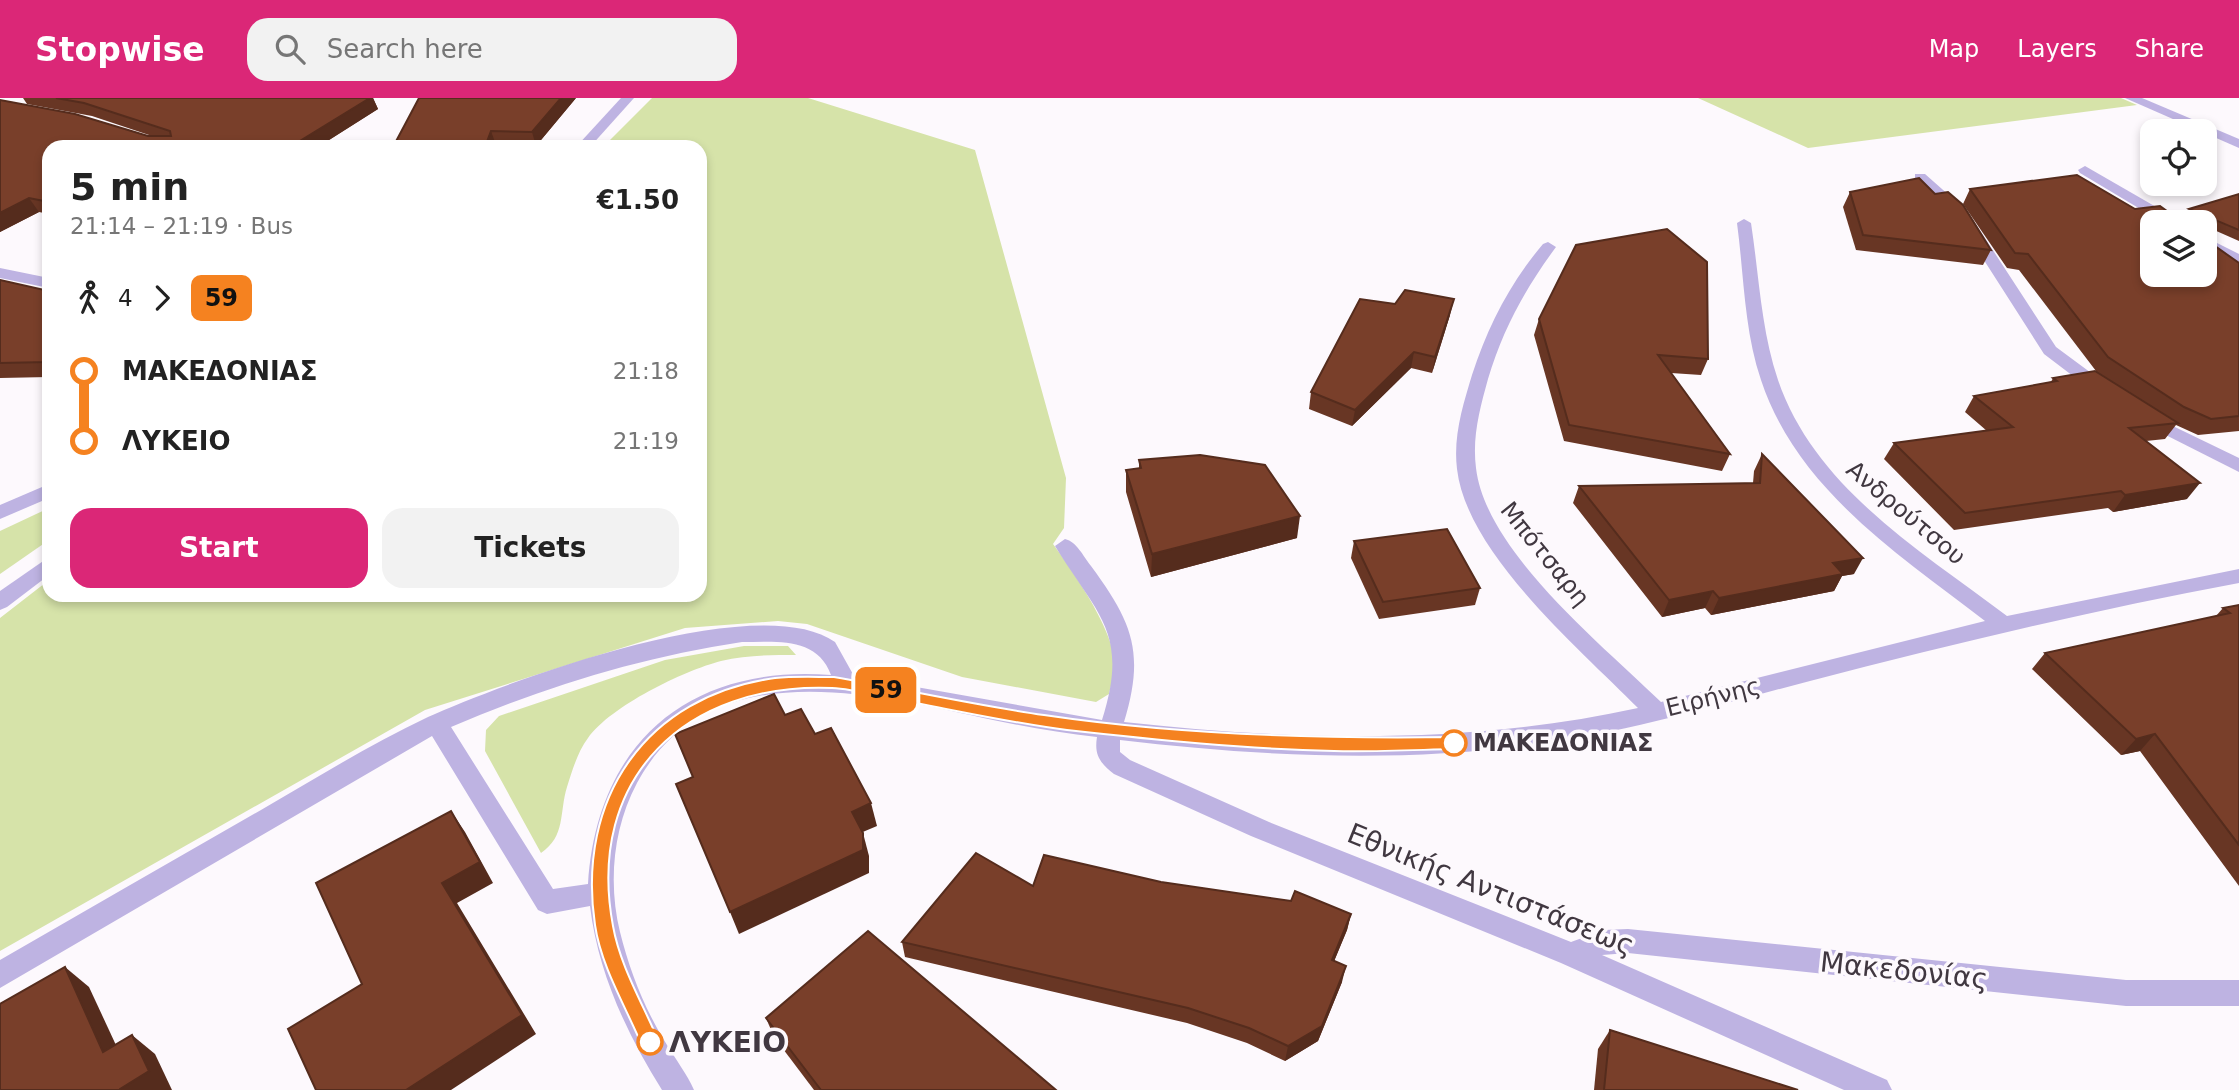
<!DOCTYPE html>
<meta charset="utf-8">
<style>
:root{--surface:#fff;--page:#f2f2f2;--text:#222;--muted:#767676;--accent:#db2777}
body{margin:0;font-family:"DejaVu Sans",sans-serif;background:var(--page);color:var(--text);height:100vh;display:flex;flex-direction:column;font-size:26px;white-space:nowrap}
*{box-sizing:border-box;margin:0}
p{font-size:23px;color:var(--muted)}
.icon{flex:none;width:38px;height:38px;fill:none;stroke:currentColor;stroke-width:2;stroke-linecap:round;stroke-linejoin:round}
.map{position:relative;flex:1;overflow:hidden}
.sheet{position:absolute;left:42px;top:42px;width:665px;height:462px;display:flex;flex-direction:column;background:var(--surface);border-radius:21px;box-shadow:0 4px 10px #0003}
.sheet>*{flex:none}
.badge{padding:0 14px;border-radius:10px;font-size:24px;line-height:46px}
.controls{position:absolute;left:2140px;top:21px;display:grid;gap:14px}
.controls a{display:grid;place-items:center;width:77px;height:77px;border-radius:14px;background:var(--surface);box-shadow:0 4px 10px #0003;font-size:35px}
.map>.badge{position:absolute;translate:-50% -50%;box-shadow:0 0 0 4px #fff}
.legs{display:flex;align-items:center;gap:10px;height:77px;padding:0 28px;font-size:23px}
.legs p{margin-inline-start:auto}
.summary{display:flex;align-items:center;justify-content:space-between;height:119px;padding:0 28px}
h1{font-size:38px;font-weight:700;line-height:52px}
.action{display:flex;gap:14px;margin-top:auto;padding:14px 28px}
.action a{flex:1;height:80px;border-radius:21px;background:var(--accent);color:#fff;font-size:28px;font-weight:700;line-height:80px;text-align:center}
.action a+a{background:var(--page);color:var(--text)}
ul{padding:0 28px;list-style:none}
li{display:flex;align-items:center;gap:24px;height:70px;font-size:26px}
li i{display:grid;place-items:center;width:10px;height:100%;margin:0 9px;background:currentColor}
li i::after{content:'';width:18px;height:18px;margin:-9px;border:5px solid;border-radius:50%;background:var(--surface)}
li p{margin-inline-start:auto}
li:first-child i{background:linear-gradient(#0000 50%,currentColor 0)}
li:last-child i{background:linear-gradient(currentColor 50%,#0000 0)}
header{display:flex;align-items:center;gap:42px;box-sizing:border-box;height:98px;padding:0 35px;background:var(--accent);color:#fff}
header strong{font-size:33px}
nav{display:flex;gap:38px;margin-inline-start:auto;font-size:24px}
.search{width:490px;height:63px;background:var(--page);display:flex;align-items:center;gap:18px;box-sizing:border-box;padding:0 24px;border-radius:21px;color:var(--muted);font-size:26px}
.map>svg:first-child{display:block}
</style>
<header>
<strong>Stopwise</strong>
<div class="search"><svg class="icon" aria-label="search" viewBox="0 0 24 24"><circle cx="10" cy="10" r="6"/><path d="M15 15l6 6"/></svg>Search here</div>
<nav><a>Map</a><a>Layers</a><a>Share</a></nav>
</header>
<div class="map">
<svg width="2239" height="992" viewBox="0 0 2239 992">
<rect width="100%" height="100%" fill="#fdf9fd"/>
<g fill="#d6e3a9">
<path d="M652 0H808L975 52 1066 380 1064 430 1053 446C1073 473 1116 535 1115 569 1115 577 1111 587 1109 596L1096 604 962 579 807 526 778 523 685 530 425 612 0 853V520L49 482V497H700V49H603Z"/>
<path d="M1698 0H2121L2137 7 1808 50Z"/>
<path d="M49 410V442L0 476V433Z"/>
<path d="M744 548H788L796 557C771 557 746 557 721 563 683 573 611 608 588 640 578 653 572 673 567 689 559 715 566 738 541 755L485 653 486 632 499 618 665 562Z"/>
</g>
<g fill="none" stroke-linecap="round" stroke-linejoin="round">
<g fill="#beb3e2" fill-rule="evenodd">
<path d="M621 0H634L590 49H576Z"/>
<path d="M2125 0H2142L2239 41V50Z"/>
<path d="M2085 68 2177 121 2179 124H2162L2080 75 2078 72Z"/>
<path d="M1915 76H1925L1968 114 2056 249 2106 286 2109 290 2106 294H2094L2044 256 1957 120 1915 82Z"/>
<path d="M1744 121 1751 125C1759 177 1761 232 1778 282 1815 390 1921 453 2007 518L2239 471V485C2094 512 1952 546 1810 583 1717 607 1626 635 1531 647 1396 665 1255 658 1120 642V654L1130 662 1269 724 1571 844 1604 832 1628 831 2126 882H2239V908H2126L1628 855 1602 857 1887 982 1892 992H1844L1561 865 1251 738 1114 676C1100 665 1094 657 1097 639 1062 635 1027 629 993 622 874 596 709 552 637 685 613 730 608 785 620 834 630 874 645 912 667 947 676 962 687 976 694 992H662C627 936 598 875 590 808L547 816 538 812 432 638 0 890V862C87 812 174 762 261 712 316 680 371 646 428 619 508 583 758 490 835 544L854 578 1102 622C1130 534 1097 517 1055 448L1065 441C1077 444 1083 458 1091 468 1133 525 1145 555 1124 624 1295 643 1470 647 1638 610 1580 551 1467 456 1457 371 1453 338 1463 307 1472 277 1488 228 1510 185 1543 146L1548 144 1556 149C1525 191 1503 231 1488 281 1480 310 1472 339 1476 370 1486 454 1603 547 1661 604L1985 523C1898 456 1797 391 1761 282 1744 232 1744 177 1737 125ZM742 544C776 544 817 538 831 577 690 566 597 644 588 786L553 791 451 629C545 589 641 559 742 544Z"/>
<path d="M2205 139 2239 156V167L2205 150Z"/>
<path d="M0 170 49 180V190L0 180Z"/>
<path d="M2148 316 2239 360V374L2142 325 2139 321Z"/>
<path d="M49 386V400L0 421V407Z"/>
<path d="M49 459V477L7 509 0 512V493Z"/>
</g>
</g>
<g fill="#683624">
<path d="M23 0H373L378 11 318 49H49V116L39 114 0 134V2L148 38H152L92 18 27 6Z"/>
<path d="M576 0 536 48 496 47 495 49H393Z"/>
<path d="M1970 91 2135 111 2239 165V333L2198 337 2176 327 2165 341 2146 343 2187 401 2113 414 2108 410 1954 432 1884 361 1894 345 1987 333 1965 314 1974 298 2051 284 2053 280 2096 273 2019 172 2007 170 1963 106Z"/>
<path d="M1850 94 1935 96 1991 152 1983 167 1856 152 1843 109Z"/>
<path d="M2239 96V143L2205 128V124H2195L2184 120 2189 111Z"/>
<path d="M0 182 49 193V279L0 280Z"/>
<path d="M1450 217 1432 275 1411 270 1352 328 1309 311 1311 294Z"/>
<path d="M1539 221 1708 261 1701 277 1671 275 1730 356 1722 373 1564 343 1534 237Z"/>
<path d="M1762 356 1854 476 1842 478 1834 493 1711 517 1705 510 1662 519 1573 405 1579 388 1753 385 1754 373Z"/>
<path d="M1139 362 1297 440 1151 479 1126 394V372L1139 370Z"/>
<path d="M1354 443 1480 490 1475 507 1379 521 1351 460Z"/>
<path d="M2239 507V788L2140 653 2121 657 2032 571 2045 555 2216 518 2223 510Z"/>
<path d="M1161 784 1351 816 1347 832 1334 863 1342 884 1318 943 1285 963 1247 945 1187 925 905 859 902 844 1033 788Z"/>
<path d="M766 920 1056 992H814L774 939Z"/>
<path d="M1610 932 1798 992H1594L1598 951Z"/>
</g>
<g fill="#552c1d">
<path d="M370 0H373L378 11 318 49H290Z"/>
<path d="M561 0H576L536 48 532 34Z"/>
<path d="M491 33 496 47 495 49H485Z"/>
<path d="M29 100 39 114 0 134V115Z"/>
<path d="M1454 201 1450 217 1432 275 1435 259Z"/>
<path d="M1414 254 1411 270 1352 328 1355 312Z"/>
<path d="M2200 385 2187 401 2113 414 2125 397Z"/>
<path d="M1300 418 1297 440 1151 479 1152 456Z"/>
<path d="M1863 460 1854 476 1842 478 1834 493 1711 517 1719 500 1833 465Z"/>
<path d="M1713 493 1705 510 1662 519 1669 502Z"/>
<path d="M2155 636 2140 653 2121 657 2136 641Z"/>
<path d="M871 705 877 728 858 736 852 714Z"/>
<path d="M451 713 465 734 493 785 457 805 536 936 451 992H406Z"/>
<path d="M863 735 869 758V775L739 836 730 814Z"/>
<path d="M1351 816 1347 832 1328 878 1332 862Z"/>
<path d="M1346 868 1342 884 1318 943 1285 963 1288 948Z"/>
<path d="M65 869 89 889 128 973 103 954Z"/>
<path d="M132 937 155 956 172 992H120Z"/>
</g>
<g fill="#793f2a" stroke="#552c1d" stroke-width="2">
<path d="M56 0H370L290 49H49V104L29 100 0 115V2L75 16 148 38H171L170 33 84 5Z"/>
<path d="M419 0H561L532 34 491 33 485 49H393Z"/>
<path d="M2077 77 2135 111 2160 108 2182 124H2152V177H2205V141L2239 165V318L2211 321 2184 309 2108 259 2028 156 2015 155 1970 91Z"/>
<path d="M1919 80 1935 96 1948 94 1963 107 1991 152 1863 137 1850 94Z"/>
<path d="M2239 96V132L2189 111Z"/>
<path d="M1667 131 1707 164 1708 261 1658 257 1730 356 1569 327 1539 221 1576 147Z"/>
<path d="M0 182 49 193V263L48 264 0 265Z"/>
<path d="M1405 192 1454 201 1435 259 1414 254 1355 312 1311 294 1360 201 1395 206Z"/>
<path d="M2095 273 2178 325 2129 330 2200 385 2125 397 2121 393 1965 415 1894 345 2013 329 1974 298 2057 283 2053 280Z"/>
<path d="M1762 356 1863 460 1833 465 1843 476 1719 500 1713 493 1669 502 1579 388 1760 385Z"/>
<path d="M1200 357 1265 367 1300 418 1152 456 1126 372 1141 370 1139 362Z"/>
<path d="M1447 431 1480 490 1383 504 1354 443Z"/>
<path d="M2239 507V747L2155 636 2136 641 2045 555 2230 515 2223 510Z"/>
<path d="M774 596 785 617 801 611 815 636 831 630 871 705 852 714 863 735V752L730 814 676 686 693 679 675 636Z"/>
<path d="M451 713 480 764 442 785 522 917 406 992H316L288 931 362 886 316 785Z"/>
<path d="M976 755 1033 788 1044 757 1161 784 1291 803 1295 793 1351 816 1332 862 1346 868 1322 928 1288 948 1249 930 1188 910 902 844Z"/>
<path d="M868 833 1056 992H821L766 920Z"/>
<path d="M65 869 103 954 132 937 149 973 120 991V992H0V906Z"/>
<path d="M1610 932 1798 992H1604Z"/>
</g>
<path fill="#f58220" stroke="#fff" stroke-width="2" d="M834 579C904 591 973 607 1044 617 1179 637 1317 641 1454 639L1461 645 1454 651C1414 652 1374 654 1334 653 1245 651 1156 642 1067 632 1011 625 955 612 899 602 877 598 854 591 832 590 687 584 585 679 613 828 620 868 643 906 659 944L657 950 650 953 643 950C627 911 601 869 595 827 576 700 646 598 775 580 794 578 815 579 834 579Z"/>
<g fill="#fff" stroke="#f58220" stroke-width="3.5">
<circle cx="1454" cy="645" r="12"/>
<circle cx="650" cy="944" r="12"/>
</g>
<g text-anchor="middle" stroke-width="7" stroke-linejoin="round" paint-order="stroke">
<g font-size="24" fill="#413841" stroke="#fdf9fd">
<text transform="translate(1906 415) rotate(40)" y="8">Ανδρούτσου</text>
<text transform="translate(1545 456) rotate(51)" y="8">Μπότσαρη</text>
<text transform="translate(1713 599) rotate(-14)" y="8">Ειρήνης</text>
</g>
<g font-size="24" font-weight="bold" fill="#413841" stroke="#fdf9fd" text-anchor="start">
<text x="1473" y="653">ΜΑΚΕΔΟΝΙΑΣ</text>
</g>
<g font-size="28" fill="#413841" stroke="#fdf9fd">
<text transform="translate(1491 791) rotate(22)" y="10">Εθνικής Αντιστάσεως</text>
<text transform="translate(1904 872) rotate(6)" y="10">Μακεδονίας</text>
</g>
<g font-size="28" font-weight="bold" fill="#413841" stroke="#fdf9fd" text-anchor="start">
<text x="669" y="954">ΛΥΚΕΙΟ</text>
</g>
</g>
</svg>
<div class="controls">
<a><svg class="icon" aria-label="locate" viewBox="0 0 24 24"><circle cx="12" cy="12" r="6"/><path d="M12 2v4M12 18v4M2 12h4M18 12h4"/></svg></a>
<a><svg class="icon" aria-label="layers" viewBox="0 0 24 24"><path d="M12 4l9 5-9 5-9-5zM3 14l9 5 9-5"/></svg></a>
</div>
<b class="badge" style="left:886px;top:592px;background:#f58220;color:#111">59</b>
<section class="sheet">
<div class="summary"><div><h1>5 min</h1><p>21:14 – 21:19 · Bus</p></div><b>€1.50</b></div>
<div class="legs"><svg class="icon" aria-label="walk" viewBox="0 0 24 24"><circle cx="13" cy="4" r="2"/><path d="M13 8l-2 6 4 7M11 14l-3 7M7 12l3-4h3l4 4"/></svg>4<svg class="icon" aria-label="forward" viewBox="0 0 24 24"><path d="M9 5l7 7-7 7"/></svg><b class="badge" style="background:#f58220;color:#111">59</b></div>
<ul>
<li><i style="color:#f58220"></i><b>ΜΑΚΕΔΟΝΙΑΣ</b><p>21:18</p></li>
<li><i style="color:#f58220"></i><b>ΛΥΚΕΙΟ</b><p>21:19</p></li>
</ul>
<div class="action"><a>Start</a><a>Tickets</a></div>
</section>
</div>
